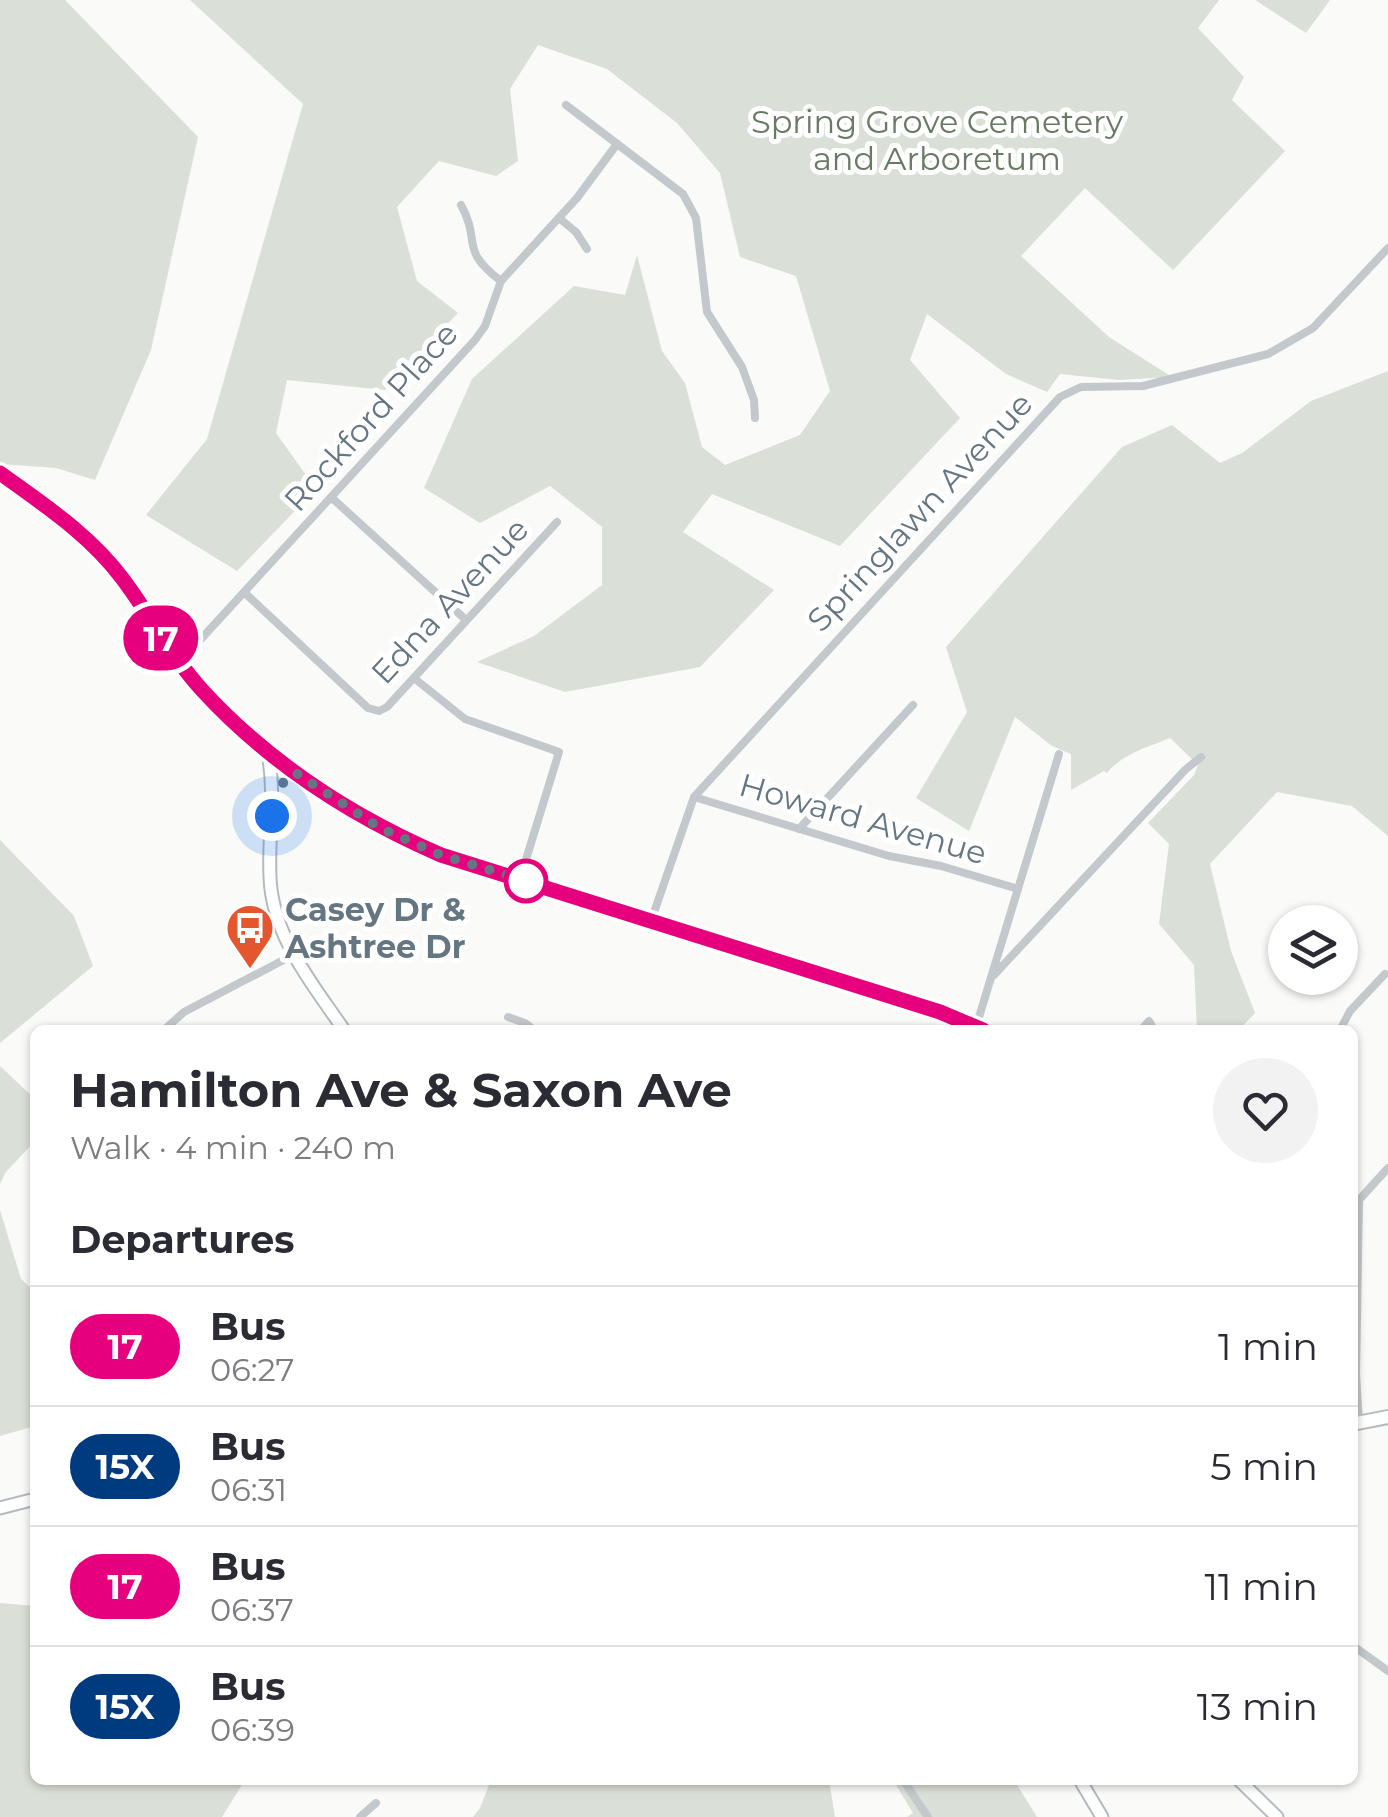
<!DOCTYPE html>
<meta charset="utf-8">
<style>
:root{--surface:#fff;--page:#f2f2f3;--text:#2b2b33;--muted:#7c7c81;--line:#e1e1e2}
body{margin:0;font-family:Montserrat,sans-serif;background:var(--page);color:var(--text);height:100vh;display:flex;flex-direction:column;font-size:38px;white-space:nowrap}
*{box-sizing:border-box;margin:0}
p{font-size:32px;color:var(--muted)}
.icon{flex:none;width:55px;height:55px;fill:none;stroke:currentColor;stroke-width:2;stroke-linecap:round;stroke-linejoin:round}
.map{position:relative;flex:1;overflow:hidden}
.sheet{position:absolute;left:30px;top:1025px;width:1328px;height:760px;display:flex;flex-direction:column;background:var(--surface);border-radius:15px;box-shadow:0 2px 8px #0004}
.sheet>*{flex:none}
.badge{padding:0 20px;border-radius:32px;font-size:35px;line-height:65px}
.controls{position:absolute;left:1268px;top:905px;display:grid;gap:20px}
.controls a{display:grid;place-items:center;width:90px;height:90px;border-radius:50%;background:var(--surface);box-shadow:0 2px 8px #0004;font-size:50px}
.you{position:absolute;width:50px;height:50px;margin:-25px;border:8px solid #fff;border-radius:50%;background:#1a73e8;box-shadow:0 0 0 15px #1a73e833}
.map>.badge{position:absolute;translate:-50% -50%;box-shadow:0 0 0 5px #fff}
h2{padding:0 40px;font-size:38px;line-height:90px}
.round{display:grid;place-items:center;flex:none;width:105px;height:105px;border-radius:52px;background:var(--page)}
.summary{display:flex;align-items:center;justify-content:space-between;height:170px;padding:0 40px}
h1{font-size:48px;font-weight:700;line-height:75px}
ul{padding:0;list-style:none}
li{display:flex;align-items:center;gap:30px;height:120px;padding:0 40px;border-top:2px solid var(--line)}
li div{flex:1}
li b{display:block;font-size:38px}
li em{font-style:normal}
li .badge{min-width:110px;font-weight:700;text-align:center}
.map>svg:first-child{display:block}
</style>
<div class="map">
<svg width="1388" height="1817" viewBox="0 0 1388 1817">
<rect width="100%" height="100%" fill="#fafaf8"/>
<g fill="#dadfd7">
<path d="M0 0H65L198 137 151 350 95 480 56 468 0 464Z"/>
<path d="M190 0H1219L1198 28 1244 77 1232 100 1285 151 1173 270 1085 188 1021 256 1109 337 1172 377 1119 380 1060 374 1047 392 1006 374 927 314 910 360 960 418 840 546 712 494 683 532 774 590 700 667 565 692 477 662 534 636 602 585V527L550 486 480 523 424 488 472 379 574 286 625 295 637 255 662 351 685 383 702 447 725 465 800 435 830 391 796 276 740 257 720 173 677 123 607 69 538 45 510 89 518 161 496 176 439 161 397 207 417 281 458 313 385 390 287 380 276 433 316 489 237 571 146 515 207 439 303 104Z"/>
<path d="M1255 0H1330L1306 33Z"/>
<path d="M1388 371V836L1352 806 1277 792 1210 864 1231 951 1255 1013 1239 1030H1197L1194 965 1159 924 1169 844 1148 823 1194 775 1198 765 1170 738C1148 747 1122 754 1107 773L1104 771 1071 790V754L1052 746 1015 717 969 831 916 798 967 712 946 647 1122 447 1172 425 1220 463 1242 453 1311 401Z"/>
<path d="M0 840 74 916 93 966 0 1043Z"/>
<path d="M0 1066 35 1099V1141L5 1173 0 1184Z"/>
<path d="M0 1210 21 1279 35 1292V1426L0 1436Z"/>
<path d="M0 1603 35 1606V1780H245L222 1817H0Z"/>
<path d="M491 1780H829L835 1817H473L480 1808Z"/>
<path d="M893 1780H1014L1037 1817H907L913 1813Z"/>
</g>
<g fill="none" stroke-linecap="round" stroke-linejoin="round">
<g stroke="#b3babf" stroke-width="15">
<g id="secondary">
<path d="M268 753C276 797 268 834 270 877 272 936 312 983 344 1030"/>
<path d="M0 1508 35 1499"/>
<path d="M1080 1780 1102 1817"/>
<path d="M1239 1780 1277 1817"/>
</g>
</g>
<g stroke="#b5babe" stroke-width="16">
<g id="primary">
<path d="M0 473C44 505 88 534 122 578 150 615 171 656 203 690 270 764 350 816 441 855L940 1011 983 1030"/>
<path d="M1352 1424 1388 1417"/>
</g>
</g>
<g stroke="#c3c8cc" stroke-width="8">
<path d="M566 105 683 194 696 218 707 312 742 367 754 400 755 418"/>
<path d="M461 205C482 243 458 248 501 281"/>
<path d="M559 218 576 232 587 249"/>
<path d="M332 498 466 620"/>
<path d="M245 593 368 708 379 711 387 707 557 522"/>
<path d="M179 663 475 340 485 326 501 281 577 198 617 144"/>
<path d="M414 678 465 719 559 752 520 879"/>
<path d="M694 797 889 856 941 866 1018 889"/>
<path d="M799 829 913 705"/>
<path d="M651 921 694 797 1060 397 1081 387 1143 386 1268 354 1313 328 1388 248"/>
<path d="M994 975 1185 770 1201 757"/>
<path d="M508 1017 525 1023 534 1030"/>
<path d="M976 1027 1059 754"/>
<path d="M164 1030 184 1012 293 955"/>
<path d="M1141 1030 1149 1021 1154 1030"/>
<path d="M1340 1030 1350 1011 1385 974"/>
<path d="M1359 1423 1356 1374 1359 1200 1388 1168"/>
<path d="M1352 1645 1388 1671"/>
<path d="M903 1780 928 1817"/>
<path d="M360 1817 376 1803"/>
</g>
<use href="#secondary" stroke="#fff" stroke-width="11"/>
<use href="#primary" stroke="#fff" stroke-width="12"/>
</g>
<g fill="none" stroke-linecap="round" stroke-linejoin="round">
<g stroke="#fff" stroke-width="22">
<path id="line" d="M0 473C44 505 89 534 122 578 150 615 171 656 202 690 269 763 351 816 441 855L940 1012 983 1030"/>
</g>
<use href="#line" stroke="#e6007e" stroke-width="15"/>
<path stroke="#657683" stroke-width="10" stroke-dasharray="0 18" d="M272 816 279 786 296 773 380 828 441 855 526 881"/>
</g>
<defs>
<g id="bus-pin" transform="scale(2.5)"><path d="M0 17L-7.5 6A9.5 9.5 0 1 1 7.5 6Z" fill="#e4572e" stroke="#fff"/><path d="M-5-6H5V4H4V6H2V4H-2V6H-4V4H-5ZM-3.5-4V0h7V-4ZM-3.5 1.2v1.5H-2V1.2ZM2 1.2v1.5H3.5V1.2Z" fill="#fff"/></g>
</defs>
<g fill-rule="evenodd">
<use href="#bus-pin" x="250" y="928"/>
</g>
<circle fill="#fff" stroke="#e6007e" stroke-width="5" cx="526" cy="881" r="20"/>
<g text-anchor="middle" stroke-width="10" stroke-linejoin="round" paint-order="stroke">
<g font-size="32" fill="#687a64" stroke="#fff">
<text x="937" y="133">Spring Grove Cemetery<tspan x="937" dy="37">and Arboretum</tspan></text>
</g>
<g font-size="32" fill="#657683" stroke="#fff">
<text transform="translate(371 417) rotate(-48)" y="11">Rockford Place</text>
<text transform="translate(920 512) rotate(-47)" y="11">Springlawn Avenue</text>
<text transform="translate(450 601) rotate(-47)" y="11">Edna Avenue</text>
<text transform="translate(863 819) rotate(16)" y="11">Howard Avenue</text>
</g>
<g font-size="32" font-weight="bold" fill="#657683" stroke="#fff" text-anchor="start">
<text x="285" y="921">Casey Dr &amp;<tspan x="285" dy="37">Ashtree Dr</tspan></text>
</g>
</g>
</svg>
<div class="controls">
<a><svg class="icon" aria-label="layers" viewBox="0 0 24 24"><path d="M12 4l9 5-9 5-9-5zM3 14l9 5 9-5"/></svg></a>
</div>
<div class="you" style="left:272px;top:816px"></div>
<b class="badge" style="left:161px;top:638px;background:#e6007e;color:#fff">17</b>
<section class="sheet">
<div class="summary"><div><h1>Hamilton Ave &amp; Saxon Ave</h1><p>Walk · 4 min · 240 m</p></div><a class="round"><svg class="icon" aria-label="heart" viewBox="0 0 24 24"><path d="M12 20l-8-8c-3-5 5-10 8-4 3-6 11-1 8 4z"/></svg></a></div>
<h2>Departures</h2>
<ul>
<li><span class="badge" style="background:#e6007e;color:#fff">17</span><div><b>Bus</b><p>06:27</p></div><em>1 min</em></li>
<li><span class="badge" style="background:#003b80;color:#fff">15X</span><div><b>Bus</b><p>06:31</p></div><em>5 min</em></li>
<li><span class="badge" style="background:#e6007e;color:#fff">17</span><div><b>Bus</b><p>06:37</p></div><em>11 min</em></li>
<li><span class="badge" style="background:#003b80;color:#fff">15X</span><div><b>Bus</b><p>06:39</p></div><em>13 min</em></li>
</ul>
</section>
</div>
